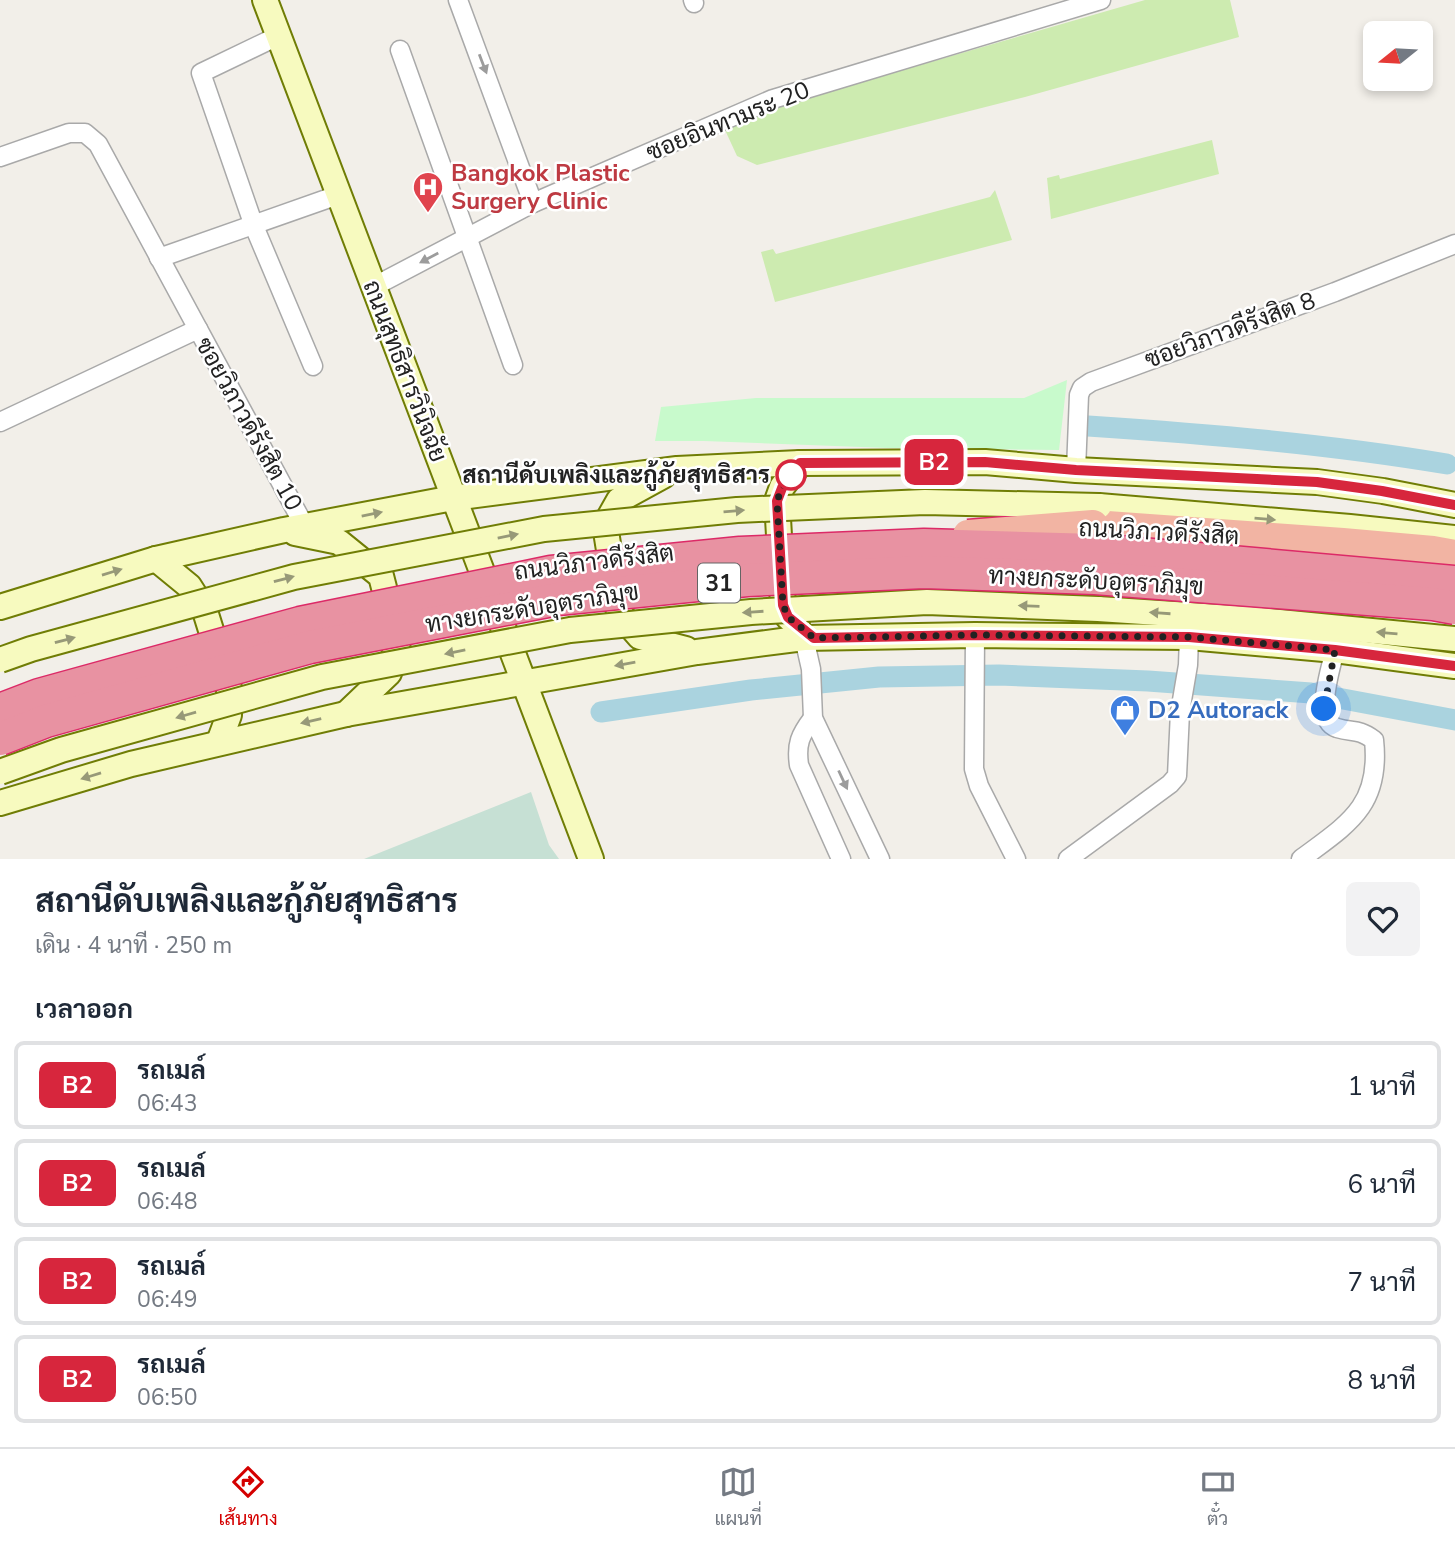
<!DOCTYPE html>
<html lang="th">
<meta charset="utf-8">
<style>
:root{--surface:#fff;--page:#f2f2f3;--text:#1f2937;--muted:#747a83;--line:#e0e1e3;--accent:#d40000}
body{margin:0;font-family:"Nunito Sans",Sarabun,sans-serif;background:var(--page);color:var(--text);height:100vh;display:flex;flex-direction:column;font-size:26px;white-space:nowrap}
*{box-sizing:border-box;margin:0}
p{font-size:23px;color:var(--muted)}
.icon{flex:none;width:38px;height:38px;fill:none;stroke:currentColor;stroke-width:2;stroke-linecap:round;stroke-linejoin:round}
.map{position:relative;height:859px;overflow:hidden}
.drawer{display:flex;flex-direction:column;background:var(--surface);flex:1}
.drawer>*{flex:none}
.badge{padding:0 14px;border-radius:10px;font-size:24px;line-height:46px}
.needle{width:46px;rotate:252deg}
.controls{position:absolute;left:1363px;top:21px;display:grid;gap:14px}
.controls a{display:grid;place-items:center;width:70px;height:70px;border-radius:10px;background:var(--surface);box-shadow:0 4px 10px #0003;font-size:35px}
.you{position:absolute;width:35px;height:35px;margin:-18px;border:5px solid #fff;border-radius:50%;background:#1a73e8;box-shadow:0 0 0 10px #1a73e833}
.map>.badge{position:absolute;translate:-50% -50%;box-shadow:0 0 0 4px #fff}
h2{padding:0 35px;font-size:26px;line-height:63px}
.round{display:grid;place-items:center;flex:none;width:74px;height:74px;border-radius:10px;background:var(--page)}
.overview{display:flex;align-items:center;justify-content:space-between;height:119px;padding:0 35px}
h1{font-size:33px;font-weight:700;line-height:52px}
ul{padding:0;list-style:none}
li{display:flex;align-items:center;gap:21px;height:88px;margin:0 14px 10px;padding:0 21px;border:4px solid var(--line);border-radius:10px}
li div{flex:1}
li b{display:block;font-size:26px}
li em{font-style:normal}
li .badge{min-width:77px;font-weight:700;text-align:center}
.tabs{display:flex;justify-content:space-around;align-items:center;height:98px;border-top:2px solid var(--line);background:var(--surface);font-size:19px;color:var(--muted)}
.tabs a{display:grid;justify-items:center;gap:4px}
.tabs .on{color:var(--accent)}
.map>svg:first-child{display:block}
</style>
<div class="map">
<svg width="1455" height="859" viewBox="0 0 1455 859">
<rect width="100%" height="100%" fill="#f2efe9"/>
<g fill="#cdebb0">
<path d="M1145 0H1230L1239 37 1025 97 757 165 737 156 725 130 785 104Z"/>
<path d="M1212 140 1219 174 1051 219 1047 178 1059 175 1060 179Z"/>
<path d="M995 190 1012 240 775 302 761 252 773 249 776 254 990 197Z"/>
</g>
<path fill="#c6e0d4" d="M531 792 549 845 559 859H364Z"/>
<path fill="#c8facc" d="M1067 380 1059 450 888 448 704 441H655L661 407 756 398H1024Z"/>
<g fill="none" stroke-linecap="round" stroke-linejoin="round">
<g stroke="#aad3df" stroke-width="21">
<path d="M1088 426C1208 434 1328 444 1447 464"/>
<path d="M601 712 751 690 879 677 999 675 1148 681 1311 693 1455 720"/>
</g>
<g stroke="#a9a9a9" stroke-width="21">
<g id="minor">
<path d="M458 0 533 203"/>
<path d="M693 0 694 3"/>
<path d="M278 36 201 73 254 226 313 366"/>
<path d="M400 50 513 365"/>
<path d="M0 157 69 133H85L98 144 198 329"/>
<path d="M159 258 338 195"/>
<path d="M373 287 533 203 773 99 1101 0"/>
<path d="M0 422 198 329 305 527"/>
<path d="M1076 470 1079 395 1082 388 1091 382 1335 292 1455 244"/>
<path d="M975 635 974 769 979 786 1016 859"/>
<path d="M804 638 811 669 813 718 880 859"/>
<path d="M813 718C800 735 796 744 799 765L841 859"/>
<path d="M1068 859 1170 784 1177 776 1180 712 1188 665 1189 637"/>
<path d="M1301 859C1348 824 1381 806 1374 740 1357 728 1354 733 1337 728 1313 720 1331 668 1335 650"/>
</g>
</g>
<g stroke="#707d05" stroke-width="28">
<g id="secondary">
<path d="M265 0 591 859"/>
<path d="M663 476 619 500 605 525 619 613 640 637 686 649"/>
<path d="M1099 506 1350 527 1455 538"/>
<path d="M295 533 339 542 381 576 398 642 389 673 346 714"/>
<path d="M156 559 189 586 205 611 229 688V715L219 742"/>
<path d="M0 607 156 559 284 530 453 498 677 469 800 463 985 462 1076 470 1317 482 1383 491 1455 505"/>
<path d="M1098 609 1250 619 1455 639"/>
<path d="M797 625 788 617 783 605 777 501 782 487 800 463"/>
<path d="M0 803 131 764 346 714 697 652 804 638 975 635 1189 637 1335 650 1455 666"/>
</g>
</g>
<g stroke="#dc2a67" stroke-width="33">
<path id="trunk" d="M1093 525 1343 543 1433 551 1455 555"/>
</g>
<use href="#minor" stroke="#fff" stroke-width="18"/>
<use href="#secondary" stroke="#f7fabf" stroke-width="24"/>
<use href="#trunk" stroke="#f2b4a3" stroke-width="30"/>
<g stroke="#707d05" stroke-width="28" stroke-linecap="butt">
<g id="secondary-bridge">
<path d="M0 660 31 649 294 577 544 529 737 510 925 502 1099 506"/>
<path d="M0 772 61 750 322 677 570 630 751 612 927 602 1098 609"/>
</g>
</g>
<g stroke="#dc2a67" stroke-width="33" stroke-linecap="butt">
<path id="trunk-bridge" d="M968 535 1093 525"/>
</g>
<g stroke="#dc2a67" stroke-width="35" stroke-linecap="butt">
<g id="motorway-bridge">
<path d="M0 710 39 695 300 623 551 572 740 553 924 545 1096 550 1455 582"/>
<path d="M0 739 46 721 310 647 558 599 747 580 924 572 1095 578 1433 604 1455 608"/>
</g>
</g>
<use href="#secondary-bridge" stroke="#f7fabf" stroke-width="24"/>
<use href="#trunk-bridge" stroke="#f2b4a3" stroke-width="30"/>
<use href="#motorway-bridge" stroke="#e892a2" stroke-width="32"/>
</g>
<defs><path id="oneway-solid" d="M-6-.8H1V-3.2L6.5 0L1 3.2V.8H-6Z" transform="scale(1.75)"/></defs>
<g fill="#9c9c9c">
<use href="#oneway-solid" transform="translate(483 64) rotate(69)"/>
<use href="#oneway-solid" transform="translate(429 258) rotate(152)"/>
<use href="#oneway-solid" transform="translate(843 780) rotate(65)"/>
</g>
<g fill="#979978">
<use href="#oneway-solid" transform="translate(734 511) rotate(-5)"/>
<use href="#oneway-solid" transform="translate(372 514) rotate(-11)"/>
<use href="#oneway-solid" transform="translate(1265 519) rotate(5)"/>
<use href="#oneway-solid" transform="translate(508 536) rotate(-11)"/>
<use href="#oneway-solid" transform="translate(112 572) rotate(-17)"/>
<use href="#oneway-solid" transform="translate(284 579) rotate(-15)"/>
<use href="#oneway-solid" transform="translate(1029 606) rotate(-178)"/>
<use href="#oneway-solid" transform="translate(753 612) rotate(176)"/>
<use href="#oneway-solid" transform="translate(1160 613) rotate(-176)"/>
<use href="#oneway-solid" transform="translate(1387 633) rotate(-175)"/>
<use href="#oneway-solid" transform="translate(65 640) rotate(-15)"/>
<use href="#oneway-solid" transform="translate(455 652) rotate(169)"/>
<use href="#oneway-solid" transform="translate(625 664) rotate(170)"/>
<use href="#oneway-solid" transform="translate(186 715) rotate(164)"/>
<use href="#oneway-solid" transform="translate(311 721) rotate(167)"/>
<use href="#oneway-solid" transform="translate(91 776) rotate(163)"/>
</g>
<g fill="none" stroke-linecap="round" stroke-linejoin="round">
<g stroke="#fff" stroke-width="16">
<path id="line" d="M1455 505 1382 491 1317 482 1076 470 985 462 800 463 782 488 777 501 783 605 788 617 814 638 975 635 1189 637 1335 650 1455 666"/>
</g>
<use href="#line" stroke="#d7263d" stroke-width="10"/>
<path stroke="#222" stroke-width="7" stroke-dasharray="0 12.6" d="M791 475 782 488 777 501 783 605 788 617 814 638 975 635 1189 637 1335 650 1324 709"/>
</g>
<defs>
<g id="hospital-pin" transform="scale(1.575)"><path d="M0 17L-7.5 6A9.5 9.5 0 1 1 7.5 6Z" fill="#e0444e" stroke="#fff"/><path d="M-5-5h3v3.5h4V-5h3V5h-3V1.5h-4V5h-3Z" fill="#fff"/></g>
<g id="shop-pin" transform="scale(1.575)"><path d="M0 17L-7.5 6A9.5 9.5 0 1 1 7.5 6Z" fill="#3f7fe0" stroke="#fff"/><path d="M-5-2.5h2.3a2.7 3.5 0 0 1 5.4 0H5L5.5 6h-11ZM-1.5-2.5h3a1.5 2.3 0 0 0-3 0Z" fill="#fff"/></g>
</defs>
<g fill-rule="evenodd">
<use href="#hospital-pin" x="428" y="187"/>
<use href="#shop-pin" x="1125" y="710"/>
</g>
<circle fill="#fff" stroke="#d7263d" stroke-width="3.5" cx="791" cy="475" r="14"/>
<g text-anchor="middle" stroke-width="5" stroke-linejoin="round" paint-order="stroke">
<rect fill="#fff" stroke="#646464" stroke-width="2" x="698" y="563.5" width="42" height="39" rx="5"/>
<g font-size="23" font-weight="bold" fill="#222">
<text x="719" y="591">31</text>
</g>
<g font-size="24" fill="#222" stroke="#fff">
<text transform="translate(728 121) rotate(-22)" y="8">ซอยอินทามระ 20</text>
<text transform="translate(1230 330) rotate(-20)" y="8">ซอยวิภาวดีรังสิต 8</text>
<text transform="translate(405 371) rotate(69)" y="8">ถนนสุทธิสารวินิจฉัย</text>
<text transform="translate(249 424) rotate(61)" y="8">ซอยวิภาวดีรังสิต 10</text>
<text transform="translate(1159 532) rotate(3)" y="8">ถนนวิภาวดีรังสิต</text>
<text transform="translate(594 562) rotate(-7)" y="8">ถนนวิภาวดีรังสิต</text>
<text transform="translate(1096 581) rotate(3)" y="8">ทางยกระดับอุตราภิมุข</text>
<text transform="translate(532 608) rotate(-9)" y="8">ทางยกระดับอุตราภิมุข</text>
</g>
<g font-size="24" font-weight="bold" fill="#be3a42" stroke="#fff" text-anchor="start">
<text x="451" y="181">Bangkok Plastic<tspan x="451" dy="28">Surgery Clinic</tspan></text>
</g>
<g font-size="24" font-weight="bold" fill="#222" stroke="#fff" text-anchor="end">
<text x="770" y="483">สถานีดับเพลิงและกู้ภัยสุทธิสาร</text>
</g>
<g font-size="24" font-weight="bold" fill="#366cbe" stroke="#fff" text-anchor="start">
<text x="1148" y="718">D2 Autorack</text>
</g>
</g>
</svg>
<div class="controls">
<a><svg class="needle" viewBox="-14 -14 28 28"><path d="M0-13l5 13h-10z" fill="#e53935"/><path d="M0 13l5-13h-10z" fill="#747a83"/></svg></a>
</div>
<div class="you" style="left:1324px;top:709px"></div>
<b class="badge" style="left:934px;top:462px;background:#d7263d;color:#fff">B2</b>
</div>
<section class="drawer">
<div class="overview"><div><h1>สถานีดับเพลิงและกู้ภัยสุทธิสาร</h1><p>เดิน · 4 นาที · 250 m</p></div><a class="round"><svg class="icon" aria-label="heart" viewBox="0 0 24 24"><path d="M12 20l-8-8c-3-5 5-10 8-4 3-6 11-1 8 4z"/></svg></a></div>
<h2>เวลาออก</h2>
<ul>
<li><span class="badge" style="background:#d7263d;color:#fff">B2</span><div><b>รถเมล์</b><p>06:43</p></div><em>1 นาที</em></li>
<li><span class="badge" style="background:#d7263d;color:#fff">B2</span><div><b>รถเมล์</b><p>06:48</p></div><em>6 นาที</em></li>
<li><span class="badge" style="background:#d7263d;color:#fff">B2</span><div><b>รถเมล์</b><p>06:49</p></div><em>7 นาที</em></li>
<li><span class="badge" style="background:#d7263d;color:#fff">B2</span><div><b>รถเมล์</b><p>06:50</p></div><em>8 นาที</em></li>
</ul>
</section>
<nav class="tabs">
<a class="on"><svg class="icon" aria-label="directions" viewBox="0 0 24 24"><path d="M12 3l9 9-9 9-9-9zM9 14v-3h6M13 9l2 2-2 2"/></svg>เส้นทาง</a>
<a><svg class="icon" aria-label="map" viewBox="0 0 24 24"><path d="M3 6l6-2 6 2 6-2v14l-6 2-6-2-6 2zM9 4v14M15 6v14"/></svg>แผนที่</a>
<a><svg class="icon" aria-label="tickets" viewBox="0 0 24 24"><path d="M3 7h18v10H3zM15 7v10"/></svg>ตั๋ว</a>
</nav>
